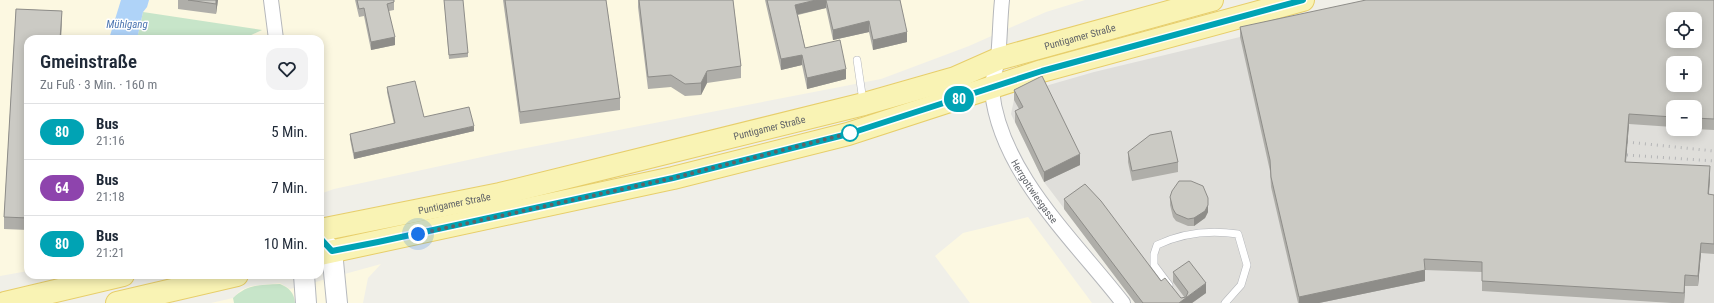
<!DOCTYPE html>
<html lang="de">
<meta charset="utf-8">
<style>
:root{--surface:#fff;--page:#f2f2f3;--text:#1f2937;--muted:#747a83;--line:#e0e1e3}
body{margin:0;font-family:"Roboto Condensed",sans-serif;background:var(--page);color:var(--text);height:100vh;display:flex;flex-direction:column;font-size:15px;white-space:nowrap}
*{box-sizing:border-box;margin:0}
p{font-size:13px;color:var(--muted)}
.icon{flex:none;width:22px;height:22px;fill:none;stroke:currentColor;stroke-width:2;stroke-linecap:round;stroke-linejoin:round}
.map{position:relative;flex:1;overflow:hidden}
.details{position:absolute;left:24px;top:35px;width:300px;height:244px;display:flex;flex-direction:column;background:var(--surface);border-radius:12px;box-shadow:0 2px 10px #0003}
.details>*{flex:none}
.badge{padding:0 8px;border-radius:13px;font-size:14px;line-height:26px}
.buttons{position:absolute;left:1666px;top:12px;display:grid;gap:8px}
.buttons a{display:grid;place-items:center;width:36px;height:36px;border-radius:8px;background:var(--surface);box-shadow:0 2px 10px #0003;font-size:20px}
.you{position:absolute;width:20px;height:20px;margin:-10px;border:3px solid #fff;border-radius:50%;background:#1a73e8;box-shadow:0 0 0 6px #1a73e833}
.map>.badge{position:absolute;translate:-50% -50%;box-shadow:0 0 0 2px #fff}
.round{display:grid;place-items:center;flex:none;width:42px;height:42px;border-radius:12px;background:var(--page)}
.overview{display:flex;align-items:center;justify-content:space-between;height:68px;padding:0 16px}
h1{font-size:19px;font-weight:600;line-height:30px}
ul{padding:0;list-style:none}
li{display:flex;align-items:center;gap:12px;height:56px;padding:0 16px;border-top:1px solid var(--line)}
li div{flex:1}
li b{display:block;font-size:15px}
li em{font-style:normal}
li .badge{min-width:44px;font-weight:700;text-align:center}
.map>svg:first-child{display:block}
</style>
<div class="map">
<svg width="1714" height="303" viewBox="0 0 1714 303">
<rect width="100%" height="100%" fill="#f0efe8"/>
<g fill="#fcf8e1">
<path d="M0 0H121L109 39H28V271L0 276Z"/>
<path d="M149 0H1085L1046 12 969 46 881 79 505 152 334 189 320 194V39H137L143 12 147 7Z"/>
<path d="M1028 217 1092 303H970L935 256 963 233Z"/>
<path d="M381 264 368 278 363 303H211L233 298 241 290 251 286 280 283 290 289Z"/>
</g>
<path fill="#dfdeda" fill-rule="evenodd" d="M1714 0V303H1136L1044 182 1011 114 1014 100 1042 87 1094 72 1240 37ZM1673 19H1695V41H1673ZM1673 63H1695V85H1673ZM1673 107H1695V129H1673Z"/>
<g fill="#c7e5c9">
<path d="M143 12 262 30 243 39H137Z"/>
<path d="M280 284C289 288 294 292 295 303H234L233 298C248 284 260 285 280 284Z"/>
</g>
<path fill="#afd3f8" d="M121 0H149L147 7 143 12 137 39H109Z"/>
<path fill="#f0efe8" d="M64 275H99L92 303H59Z"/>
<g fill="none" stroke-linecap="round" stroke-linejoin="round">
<g stroke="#b5b7bb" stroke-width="8">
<g id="lane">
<path d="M857 60 863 101"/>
<path d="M1169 285 1154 265V254L1157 245C1182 233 1211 230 1238 234L1247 265 1241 285 1225 303"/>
</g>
</g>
<g stroke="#b5b7bb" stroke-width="16">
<g id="street">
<path d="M271 0 276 39"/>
<path id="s1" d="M1002 0C1000 19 1000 39 998 58 997 68 991 80 992 91 1000 172 1075 241 1123 303"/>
</g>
</g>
<g stroke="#b6b9be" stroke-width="22">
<g id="secondary">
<path d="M320 238 332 251 337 303"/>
<path d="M304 275 306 303"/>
</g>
</g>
<g stroke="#e7ce6a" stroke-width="24">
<g id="primary">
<path id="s2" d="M320 230 500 194 864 104 955 78 998 59 1212 0"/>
<path d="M320 254 673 178 848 134 1042 71 1303 0"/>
<path d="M5 303 123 275"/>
<path d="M117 303 237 275"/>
</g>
</g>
<use href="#lane" stroke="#fff" stroke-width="7"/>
<use href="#street" stroke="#fff" stroke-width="14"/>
<use href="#secondary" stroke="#fff" stroke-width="20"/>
<use href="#primary" stroke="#f9f3b4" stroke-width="22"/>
<g stroke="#b5b6b7" stroke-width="3" stroke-dasharray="1 5" stroke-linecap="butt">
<path d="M1627 142 1714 151"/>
<path d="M1627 155 1714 161"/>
</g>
</g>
<g fill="#afaea9">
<path d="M178 0H218L216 14 178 9Z"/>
<path d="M355 0H394V10L389 11 395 45 371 50 364 16 359 17Z"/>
<path d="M444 0 468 53V57L449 59Z"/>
<path d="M503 0H606L620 98V110L520 124Z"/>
<path d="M638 0H733L741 66V78L707 83 701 95 685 96 671 87 648 89 638 7Z"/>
<path d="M765 0H900L907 42 873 50 869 32 833 40 826 8 798 15 805 48 846 79 807 89 802 65 781 70Z"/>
<path d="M1714 0V130L1695 129V107H1673V127L1629 124 1626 162 1710 177 1709 194 1714 195V254L1701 253 1698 286H1685L1684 303H1672L1482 291V272L1425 270V281L1319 303H1298L1271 187 1270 171 1240 37V27Z"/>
<path d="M16 9 62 11 61 39H28V230L4 229V217Z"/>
<path d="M387 87 424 117 474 131 354 159 350 139V134L394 124 387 92Z"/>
<path d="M1014 90 1080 165 1044 182 1015 122V111L1019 109 1014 100Z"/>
<path d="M1128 152 1178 162V172L1132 181 1128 162Z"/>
<path d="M1170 197 1208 206V212L1205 218 1194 226H1188L1176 221 1173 217 1170 205Z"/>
<path d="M1064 199 1181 298H1185L1173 282V272L1206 293 1192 303H1135L1064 209Z"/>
</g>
<g fill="#8e8d89">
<path d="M216 0H218L216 14Z"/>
<path d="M816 0H826V8L795 15V5Z"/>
<path d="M62 11 61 39H60Z"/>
<path d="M869 21V32L833 40V30Z"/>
<path d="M907 32V42L873 50V40Z"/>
<path d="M395 37V45L371 50V42Z"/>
<path d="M802 55V65L781 70V59Z"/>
<path d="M846 69V79L807 89V78Z"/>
<path d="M707 71V83L701 95V83Z"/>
<path d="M1629 114V124L1625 172V162Z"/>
<path d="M474 126V131L354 159V153Z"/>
<path d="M1080 154V165L1044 182V172Z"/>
<path d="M1710 166V177L1708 205V194Z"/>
<path d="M1208 198V212L1205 218 1194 226V218Z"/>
<path d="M1701 243V253L1698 286V276Z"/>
<path d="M1425 270V281L1319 303H1299V297Z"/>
<path d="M1685 275V286L1684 303V293Z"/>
<path d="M1206 283V293L1192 303H1179Z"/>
</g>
<g fill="#cbcac4" stroke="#8e8d89" fill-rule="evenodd">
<path d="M188 0H216V4Z"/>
<path d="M357 0H394V2L387 4 395 37 371 42 364 8 359 9Z"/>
<path d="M444 0H463L468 53 449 55Z"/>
<path d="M505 0H606L620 98 520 112Z"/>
<path d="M639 0H733L741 66 707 71 701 83 685 84 671 75 648 77Z"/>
<path d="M767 0H816L795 5 805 48 840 40 846 69 807 78 802 55 781 59Z"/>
<path d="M826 0H900L907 32 873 40 869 21 833 30Z"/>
<path d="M1366 0H1714V119L1695 118V107H1673V117L1629 114 1625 162 1710 166 1708 194 1714 195V244L1701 243 1698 276 1685 275 1684 293 1482 281V262L1424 259 1425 270 1299 297 1271 177 1270 160 1240 27ZM1673 19H1695V41H1673ZM1673 63H1695V85H1673Z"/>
<path d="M16 9 62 11 60 39H28V218L4 217Z"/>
<path d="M1042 76 1080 154 1044 172 1015 111 1023 107 1014 90Z"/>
<path d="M415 81 424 117 469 107 474 126 354 153 350 134 395 123 387 87Z"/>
<path d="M1171 131 1178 162 1132 171 1128 152 1150 135Z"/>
<path d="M1179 181H1191L1203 186 1208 198V205L1205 211 1194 218 1188 219 1176 214 1173 209 1170 197 1172 191Z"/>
<path d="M1085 184 1101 201 1161 281 1165 278 1181 298 1186 297 1188 292 1173 272 1189 261 1206 283 1179 303H1143L1064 199Z"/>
</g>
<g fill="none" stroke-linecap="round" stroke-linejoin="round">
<g stroke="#fff" stroke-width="9">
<path id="line" d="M320 238 332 251 378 242 673 178 848 134 1042 71 1303 0"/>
</g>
<use href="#line" stroke="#00a3b4" stroke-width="6"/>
<path stroke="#5f6267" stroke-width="4" stroke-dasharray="0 7.2" d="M418 234 673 178 850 133"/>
</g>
<circle fill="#fff" stroke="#00a3b4" stroke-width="2" cx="850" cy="133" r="8"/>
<g text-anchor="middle" stroke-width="3" stroke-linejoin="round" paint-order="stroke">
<g font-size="10" fill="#5f6267" stroke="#fff">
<text dy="4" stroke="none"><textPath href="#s2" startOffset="785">Puntigamer Straße</textPath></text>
<text dy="4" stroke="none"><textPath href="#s2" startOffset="461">Puntigamer Straße</textPath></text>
<text dy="4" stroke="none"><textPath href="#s1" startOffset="202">Herrgottwiesgasse</textPath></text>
<text dy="4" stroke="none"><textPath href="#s2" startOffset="137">Puntigamer Straße</textPath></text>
</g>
<g font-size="11" font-style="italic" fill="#4f78b2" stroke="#fff">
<text x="127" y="28">Mühlgang</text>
</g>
</g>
</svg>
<div class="buttons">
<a><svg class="icon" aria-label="locate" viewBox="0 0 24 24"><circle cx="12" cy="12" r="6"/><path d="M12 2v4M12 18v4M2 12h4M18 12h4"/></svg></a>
<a>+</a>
<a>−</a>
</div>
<div class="you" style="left:418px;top:234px"></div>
<b class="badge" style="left:959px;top:99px;background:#00a3b4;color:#fff">80</b>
<section class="details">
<div class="overview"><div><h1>Gmeinstraße</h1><p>Zu Fuß · 3 Min. · 160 m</p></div><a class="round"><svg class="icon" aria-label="heart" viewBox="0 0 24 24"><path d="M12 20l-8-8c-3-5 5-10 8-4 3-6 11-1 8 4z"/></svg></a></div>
<ul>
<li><span class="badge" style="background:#00a3b4;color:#fff">80</span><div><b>Bus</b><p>21:16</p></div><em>5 Min.</em></li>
<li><span class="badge" style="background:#8e44ad;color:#fff">64</span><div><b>Bus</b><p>21:18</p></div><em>7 Min.</em></li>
<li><span class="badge" style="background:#00a3b4;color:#fff">80</span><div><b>Bus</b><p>21:21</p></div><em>10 Min.</em></li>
</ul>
</section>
</div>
